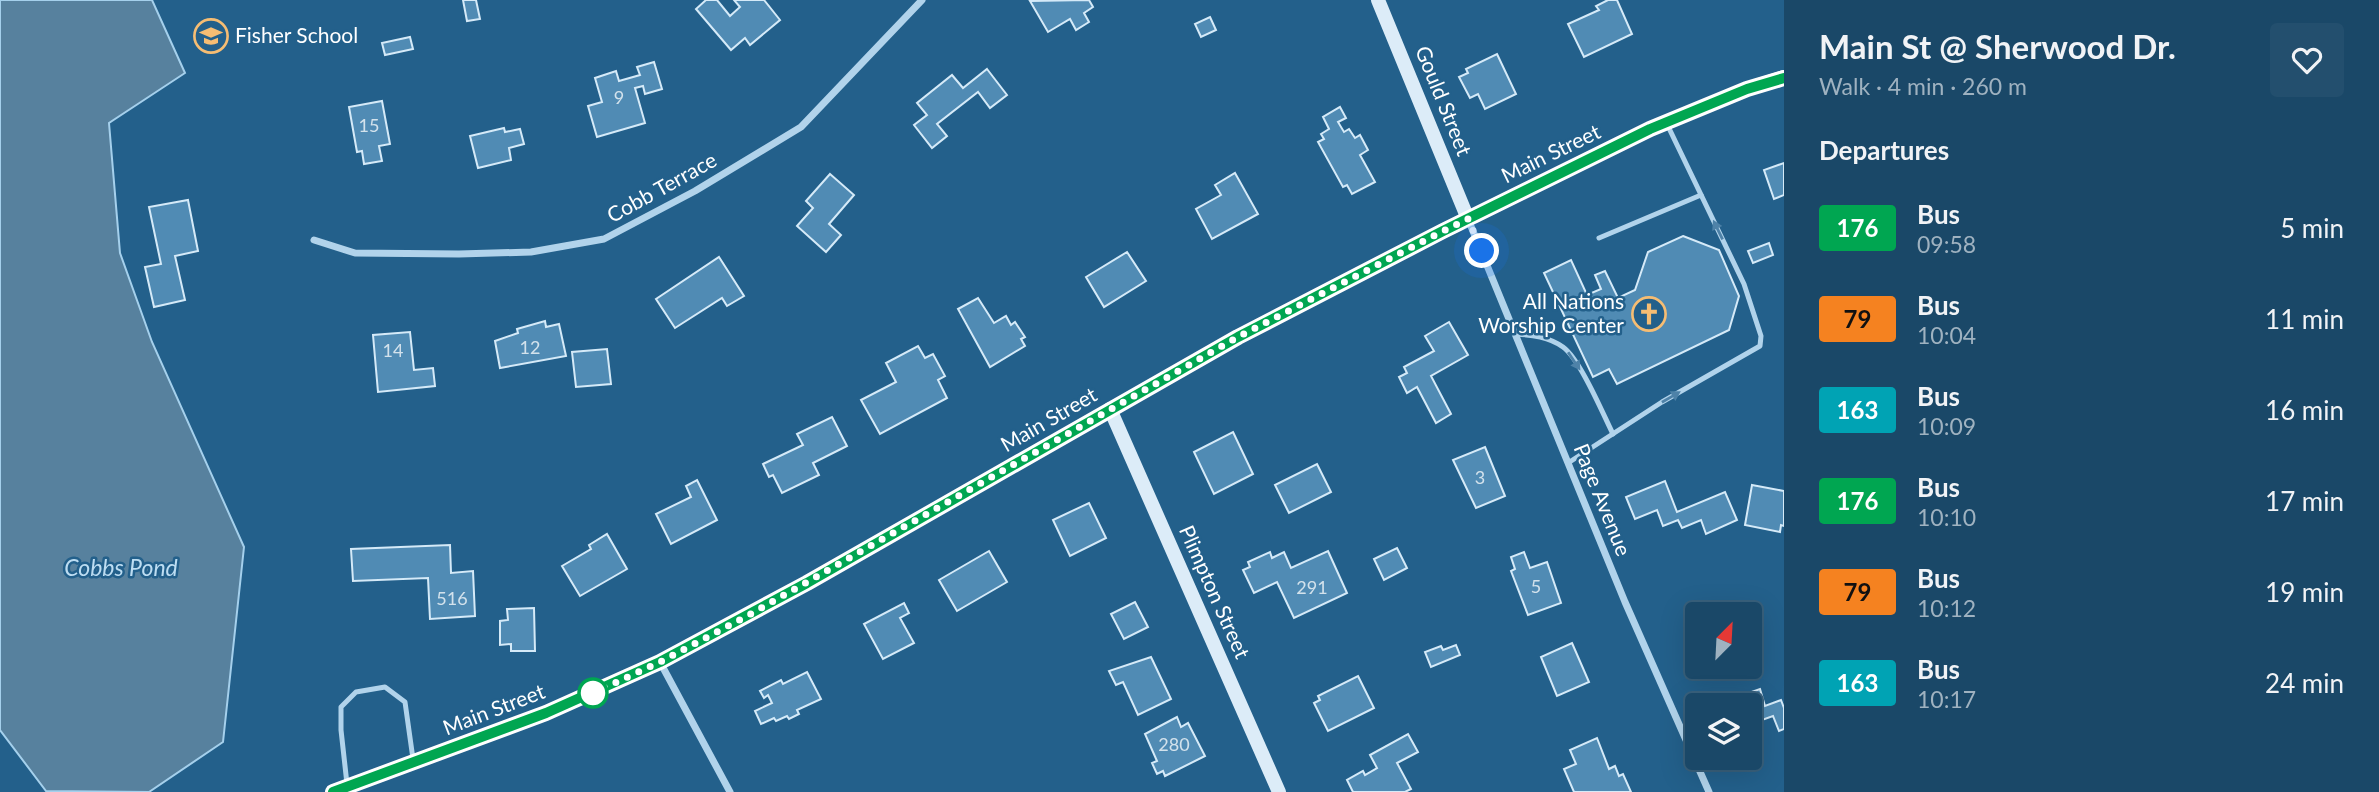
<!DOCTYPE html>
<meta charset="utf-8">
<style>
:root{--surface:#1a4868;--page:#234f6e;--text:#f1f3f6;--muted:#9fb2c0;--line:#38607c}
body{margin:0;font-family:Lato,sans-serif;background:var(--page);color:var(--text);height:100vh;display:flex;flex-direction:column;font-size:26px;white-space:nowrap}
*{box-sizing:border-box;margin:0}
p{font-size:23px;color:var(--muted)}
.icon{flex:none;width:38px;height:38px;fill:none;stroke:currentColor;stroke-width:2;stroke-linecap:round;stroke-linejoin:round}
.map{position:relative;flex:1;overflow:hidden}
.details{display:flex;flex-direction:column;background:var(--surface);width:595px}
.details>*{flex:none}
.badge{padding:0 14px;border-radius:5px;font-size:24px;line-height:46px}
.needle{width:46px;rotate:24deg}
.tools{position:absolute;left:1685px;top:602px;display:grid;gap:14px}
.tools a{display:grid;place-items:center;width:77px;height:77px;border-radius:7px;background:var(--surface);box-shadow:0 7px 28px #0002,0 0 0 2px var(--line);font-size:35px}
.you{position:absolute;width:35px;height:35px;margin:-18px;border:5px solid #fff;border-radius:50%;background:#1a73e8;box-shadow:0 0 0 10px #1a73e833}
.map>.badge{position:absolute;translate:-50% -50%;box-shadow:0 0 0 4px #fff}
h2{padding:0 35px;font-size:26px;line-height:63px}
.round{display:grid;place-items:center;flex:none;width:74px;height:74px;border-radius:7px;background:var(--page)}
.head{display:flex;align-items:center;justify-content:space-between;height:119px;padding:0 35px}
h1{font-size:33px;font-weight:700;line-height:52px}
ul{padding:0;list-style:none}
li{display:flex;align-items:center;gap:21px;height:91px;padding:0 35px}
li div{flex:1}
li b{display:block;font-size:26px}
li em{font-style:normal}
li .badge{min-width:77px;font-weight:700;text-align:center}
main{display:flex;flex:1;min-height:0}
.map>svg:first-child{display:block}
</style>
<main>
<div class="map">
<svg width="1784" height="792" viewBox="0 0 1784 792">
<rect width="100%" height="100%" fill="#23608b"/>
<path fill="#57819e" stroke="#a5d0ec" stroke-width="2" d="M0 0H152L185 73 109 123 120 253 152 342 244 547 223 742 149 792 46 791 0 730Z"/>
<g fill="#508bb4" stroke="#d5eaf8" stroke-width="2">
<path d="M463 0H476L480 19 467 21Z"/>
<path d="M706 0H717L730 16 740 7 734 0H764L780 20 750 45 745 38 731 50 696 9Z"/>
<path d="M1089 0 1093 7 1084 13 1089 22 1076 30 1070 19 1048 32 1030 1Z"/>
<path d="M1608 0H1617L1632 34 1584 57 1568 24 1599 10 1596 6Z"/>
<path d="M1210 17 1216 30 1201 37 1195 24Z"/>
<path d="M410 37 413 49 385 55 382 43Z"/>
<path d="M1497 54 1516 94 1485 109 1478 94 1470 98 1459 77 1468 73 1466 69Z"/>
<path d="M654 62 662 89 645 94 643 86 635 88 645 123 597 137 588 106 602 102 595 78 616 71 619 81 640 75 637 67Z"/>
<path d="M987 69 1007 95 990 108 978 92 937 124 947 136 932 148 914 125 927 115 917 103 952 75 963 88Z"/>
<path d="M382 101 390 144 379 146 382 161 364 164 362 151 357 152 349 107Z"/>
<path d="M1340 107 1346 118 1338 122 1344 132 1349 129 1355 138 1360 135 1368 150 1360 155 1375 182 1352 194 1347 185 1343 187 1318 142 1324 139 1321 134 1329 129 1323 117Z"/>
<path d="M504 128 505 132 520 129 524 144 509 148 511 160 478 168 470 136Z"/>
<path d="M1784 163V195L1774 199 1764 170Z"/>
<path d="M1235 173 1258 214 1212 239 1196 209 1221 195 1215 185Z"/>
<path d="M830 174 854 195 829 224 841 235 826 252 797 226 813 208 806 201Z"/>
<path d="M188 200 198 251 175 256 185 300 154 307 145 267 161 264 149 207Z"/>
<path d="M1683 236 1719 250 1739 296 1729 330 1617 384 1609 369 1593 377 1544 273 1571 260 1587 295 1601 289 1595 275 1605 271 1618 298 1635 290 1648 252Z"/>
<path d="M1769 243 1773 255 1753 263 1748 251Z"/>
<path d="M1127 252 1146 281 1104 307 1086 277Z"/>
<path d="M719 257 744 296 727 306 722 298 675 328 656 299Z"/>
<path d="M978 298 994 323 1006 316 1011 325 1015 322 1025 337 1021 339 1025 346 990 367 958 309Z"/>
<path d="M545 321 546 327 559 324 566 356 500 368 495 341 518 333 517 329Z"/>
<path d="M1449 322 1468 355 1431 376 1451 414 1436 423 1417 387 1407 393 1399 377 1407 373 1404 367 1434 351 1425 336Z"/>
<path d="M410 332 414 370 433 368 435 386 378 392 373 335Z"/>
<path d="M918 346 925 358 933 354 945 376 938 380 947 398 880 434 861 400 896 382 886 363Z"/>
<path d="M607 349 611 384 576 387 572 352Z"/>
<path d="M832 417 847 446 813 463 819 475 782 493 773 475 769 477 763 464 803 445 797 434Z"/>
<path d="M1233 432 1253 474 1214 494 1194 452Z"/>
<path d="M1485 447 1505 496 1476 508 1453 460Z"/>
<path d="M1317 464 1331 492 1289 513 1275 485Z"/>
<path d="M697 480 717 520 671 544 656 514 691 497 686 486Z"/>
<path d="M1665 481 1677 512 1725 492 1737 520 1706 534 1701 520 1682 528 1678 520 1663 526 1657 510 1635 519 1626 497Z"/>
<path d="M1752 485 1784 491V526L1781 525 1780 532 1745 525Z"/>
<path d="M1089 503 1106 538 1070 556 1053 520Z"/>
<path d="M607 534 627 569 580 596 562 566 591 549 589 545Z"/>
<path d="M450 545 451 573 473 571 475 616 430 619 428 578 353 581 351 549Z"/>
<path d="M1397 548 1407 568 1384 580 1374 559Z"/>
<path d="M989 551 1007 582 957 611 939 580Z"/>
<path d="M1328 551 1347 593 1294 618 1277 582 1254 593 1243 570 1250 567 1248 562 1270 552 1272 558 1284 552 1291 568Z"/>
<path d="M1524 552 1530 568 1547 562 1561 603 1528 615 1511 571 1515 569 1511 557Z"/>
<path d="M1135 602 1148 627 1124 639 1111 614Z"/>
<path d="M904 603 909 613 900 618 914 643 883 659 864 624Z"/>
<path d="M534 608 535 651H511V644L500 645V621L508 620 507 609Z"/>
<path d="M1572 643 1589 682 1557 696 1541 657Z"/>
<path d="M1456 645 1460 655 1431 667 1425 652 1441 646 1443 650Z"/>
<path d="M1151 657 1171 699 1138 715 1123 682 1116 685 1109 671Z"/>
<path d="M807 672 821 699 797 710 799 714 789 719 787 716 776 721 774 718 761 724 755 711 772 703 768 695 764 698 760 691 781 680 783 684Z"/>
<path d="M1358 676 1374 708 1328 731 1314 703 1320 700 1318 696Z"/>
<path d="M1760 689 1765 706 1781 700 1784 708V729L1779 731 1773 716 1756 722 1758 728 1750 731V705H1734L1731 699Z"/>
<path d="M1177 717 1181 727 1188 723 1205 756 1165 776 1163 771 1157 774 1152 763 1157 761 1145 734Z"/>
<path d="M1408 734 1418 752 1397 763 1411 789 1405 792H1353L1347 780 1363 771 1365 775 1377 768 1370 755Z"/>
<path d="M1597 738 1609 769 1615 766 1619 776 1623 774 1631 792H1574L1564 769 1576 764 1570 750Z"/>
</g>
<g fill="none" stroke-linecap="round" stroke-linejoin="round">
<g stroke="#b1d3eb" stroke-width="5">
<path d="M1599 238 1701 195"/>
<path d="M1516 334C1532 335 1549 337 1563 347 1580 359 1603 414 1613 434"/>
<path d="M1568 463 1662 402 1760 346 1761 336 1744 284 1666 122"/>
<path d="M347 784 341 730V707L356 692 385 687 405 702 413 759"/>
</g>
<g stroke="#b1d3eb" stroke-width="7">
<path d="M1468 219 1625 602 1709 792"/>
<path d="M314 240 355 253 459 254 531 252 604 239 695 191 801 127 922 0"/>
<path d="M660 662 730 792"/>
</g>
<g stroke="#dcecf8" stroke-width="14">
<path d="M1378 0 1468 219"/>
<path d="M1110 409 1279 792"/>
<path d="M333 792 546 713 660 662 807 583 1238 337 1443 231 1650 129 1747 89 1784 77"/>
</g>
</g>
<defs><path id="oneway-solid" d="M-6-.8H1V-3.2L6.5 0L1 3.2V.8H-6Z" transform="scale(1.75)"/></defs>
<g fill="#4e82a8">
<use href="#oneway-solid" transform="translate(1718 230) rotate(-116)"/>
<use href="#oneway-solid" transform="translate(1574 361) rotate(56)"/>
<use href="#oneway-solid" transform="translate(1671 397) rotate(-30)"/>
</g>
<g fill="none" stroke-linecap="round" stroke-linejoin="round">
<g stroke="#fff" stroke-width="16">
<path id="line" d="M333 792 546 713 660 662 807 583 1238 337 1443 231 1650 129 1747 89 1784 78"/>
</g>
<use href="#line" stroke="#00a651" stroke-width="10"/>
<path stroke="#fff" stroke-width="7" stroke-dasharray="0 12.6" d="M593 693 660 662 749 615 1238 337 1443 231 1468 219 1482 251"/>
</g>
<defs>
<g id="school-ring" transform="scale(1.75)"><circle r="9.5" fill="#23608b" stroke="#f6bd73" stroke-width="1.5"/><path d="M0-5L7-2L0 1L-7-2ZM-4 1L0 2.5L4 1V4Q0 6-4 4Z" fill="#f6bd73"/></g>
<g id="church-ring" transform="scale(1.75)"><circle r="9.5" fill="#23608b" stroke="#f6bd73" stroke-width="1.5"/><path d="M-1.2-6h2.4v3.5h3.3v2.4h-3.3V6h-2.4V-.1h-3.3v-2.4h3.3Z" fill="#f6bd73"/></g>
</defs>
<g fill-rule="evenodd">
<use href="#school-ring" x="211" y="36"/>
<use href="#church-ring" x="1649" y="314"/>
</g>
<circle fill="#fff" stroke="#00a651" stroke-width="3.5" cx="593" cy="693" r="14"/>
<g text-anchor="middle" stroke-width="5" stroke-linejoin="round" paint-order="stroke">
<g font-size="18" fill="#d3e2ec">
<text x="619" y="104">9</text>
<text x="369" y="132">15</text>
<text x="530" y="354">12</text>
<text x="393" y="357">14</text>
<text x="1480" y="484">3</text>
<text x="1536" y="593">5</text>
<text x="1312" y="594">291</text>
<text x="452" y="605">516</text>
<text x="1174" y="751">280</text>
</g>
<g font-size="21" fill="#fff" stroke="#23608b" text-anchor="start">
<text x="235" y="43">Fisher School</text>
<text x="1624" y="309" text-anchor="end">All Nations<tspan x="1624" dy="24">Worship Center</tspan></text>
</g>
<g font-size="21" fill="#fff" stroke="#23608b">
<text transform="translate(1443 101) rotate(68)" y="7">Gould Street</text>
<text transform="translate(1551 154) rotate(-26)" y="7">Main Street</text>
<text transform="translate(662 188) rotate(-29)" y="7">Cobb Terrace</text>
<text transform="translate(1049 420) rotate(-30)" y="7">Main Street</text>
<text transform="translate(1602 500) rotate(68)" y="7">Page Avenue</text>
<text transform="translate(1214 592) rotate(66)" y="7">Plimpton Street</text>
<text transform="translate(494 710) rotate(-21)" y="7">Main Street</text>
</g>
<g font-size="23" font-style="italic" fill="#bdddf2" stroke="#23608b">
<text x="121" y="576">Cobbs Pond</text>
</g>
</g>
</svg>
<div class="tools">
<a><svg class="needle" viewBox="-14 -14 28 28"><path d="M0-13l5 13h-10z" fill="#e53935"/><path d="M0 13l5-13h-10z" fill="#9fb2c0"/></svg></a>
<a><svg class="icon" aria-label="layers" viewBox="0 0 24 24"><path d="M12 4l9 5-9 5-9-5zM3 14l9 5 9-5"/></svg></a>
</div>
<div class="you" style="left:1482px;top:251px"></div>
</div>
<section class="details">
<div class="head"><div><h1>Main St @ Sherwood Dr.</h1><p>Walk · 4 min · 260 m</p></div><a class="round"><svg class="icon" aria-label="heart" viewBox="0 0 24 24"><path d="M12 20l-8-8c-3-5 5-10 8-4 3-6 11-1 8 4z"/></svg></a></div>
<h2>Departures</h2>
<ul>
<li><span class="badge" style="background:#00a651;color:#fff">176</span><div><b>Bus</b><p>09:58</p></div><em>5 min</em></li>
<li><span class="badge" style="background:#f58220;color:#111">79</span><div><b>Bus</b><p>10:04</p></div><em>11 min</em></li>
<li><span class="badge" style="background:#00a3b4;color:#fff">163</span><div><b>Bus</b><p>10:09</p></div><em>16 min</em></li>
<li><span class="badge" style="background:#00a651;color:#fff">176</span><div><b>Bus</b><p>10:10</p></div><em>17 min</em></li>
<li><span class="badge" style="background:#f58220;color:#111">79</span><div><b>Bus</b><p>10:12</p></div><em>19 min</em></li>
<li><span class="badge" style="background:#00a3b4;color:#fff">163</span><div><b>Bus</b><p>10:17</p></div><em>24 min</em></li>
</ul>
</section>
</main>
